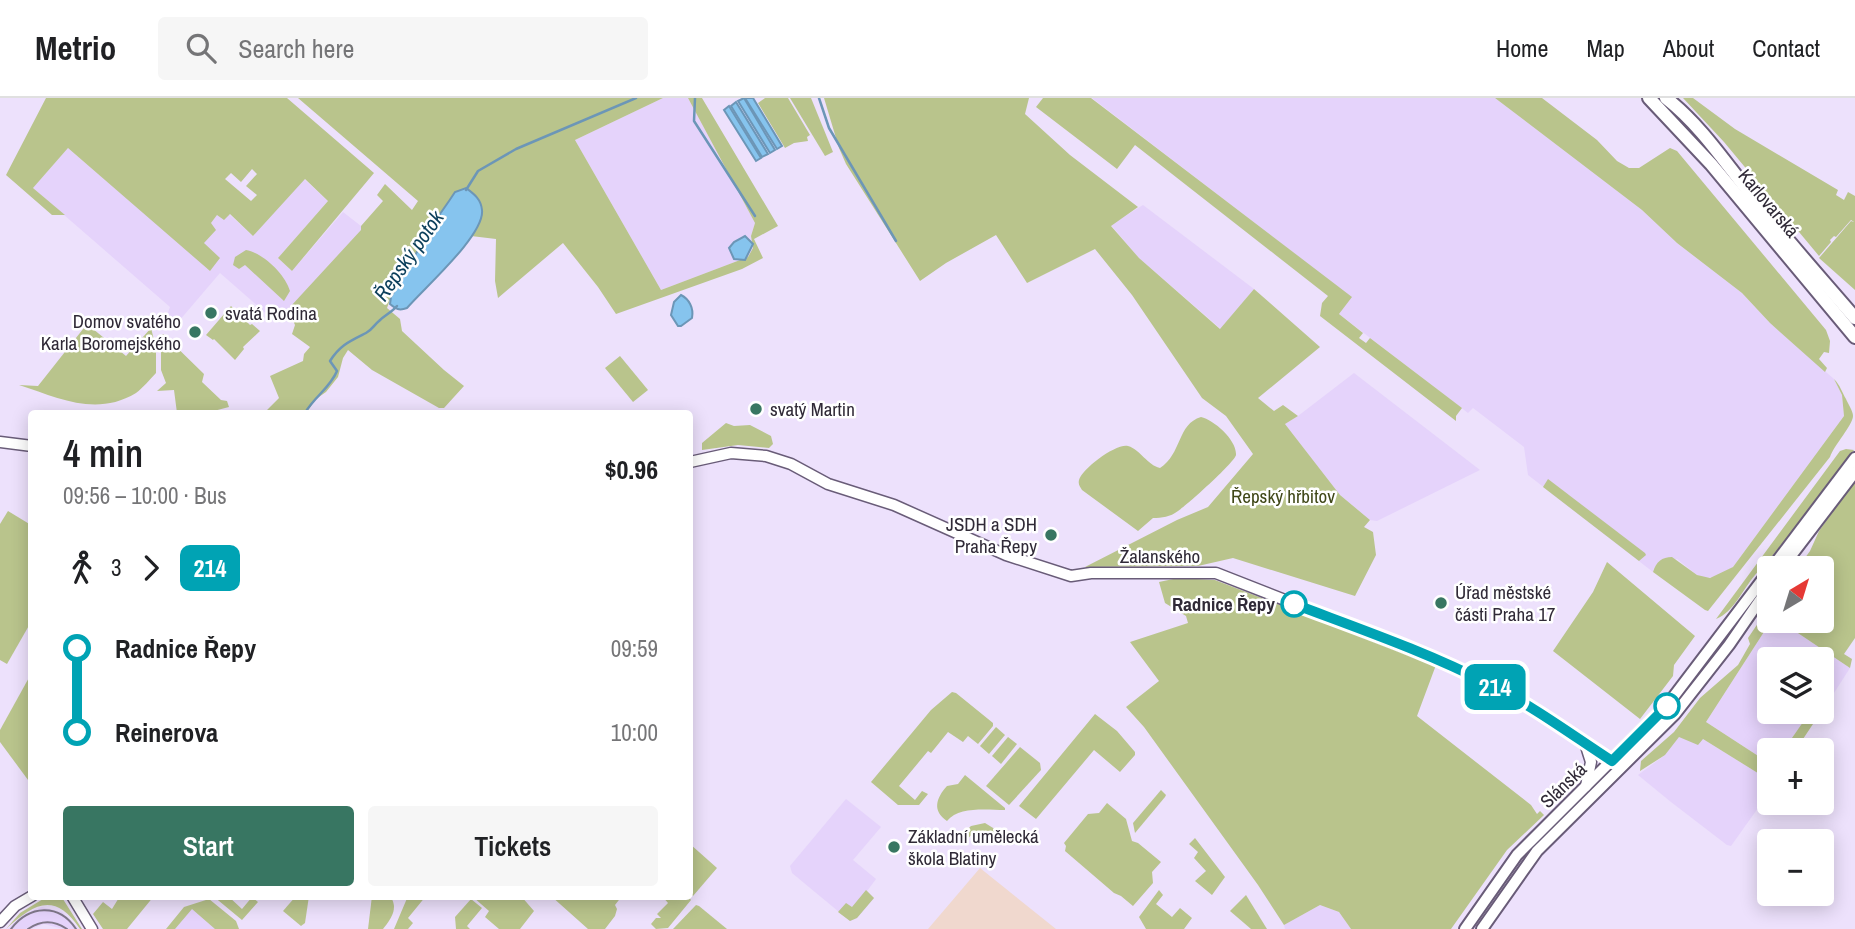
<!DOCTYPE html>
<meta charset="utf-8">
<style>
:root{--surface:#fff;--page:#f6f6f6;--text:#202124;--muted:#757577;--line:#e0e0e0;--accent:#387662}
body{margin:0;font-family:"Archivo Narrow",sans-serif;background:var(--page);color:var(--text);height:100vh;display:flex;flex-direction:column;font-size:26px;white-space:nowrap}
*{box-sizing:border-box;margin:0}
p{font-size:23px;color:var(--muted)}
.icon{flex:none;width:38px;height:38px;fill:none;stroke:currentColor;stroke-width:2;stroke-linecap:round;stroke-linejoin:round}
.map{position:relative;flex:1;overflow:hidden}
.panel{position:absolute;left:28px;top:312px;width:665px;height:490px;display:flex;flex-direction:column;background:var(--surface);border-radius:7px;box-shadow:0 4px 18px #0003}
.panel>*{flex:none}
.badge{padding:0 14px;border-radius:10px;font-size:24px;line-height:46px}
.needle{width:46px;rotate:38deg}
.controls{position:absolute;left:1757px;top:458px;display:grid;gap:14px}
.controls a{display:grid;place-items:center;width:77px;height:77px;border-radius:7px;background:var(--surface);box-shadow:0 4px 18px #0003;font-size:35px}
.map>.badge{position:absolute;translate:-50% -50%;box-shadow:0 0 0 4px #fff}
.legs{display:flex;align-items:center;gap:10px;height:77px;padding:0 35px;font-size:23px}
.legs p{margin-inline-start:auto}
.headline{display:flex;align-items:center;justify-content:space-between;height:119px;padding:0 35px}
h1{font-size:38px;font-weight:600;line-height:52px}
.button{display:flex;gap:14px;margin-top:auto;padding:14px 35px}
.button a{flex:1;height:80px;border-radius:7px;background:var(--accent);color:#fff;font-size:28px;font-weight:600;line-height:80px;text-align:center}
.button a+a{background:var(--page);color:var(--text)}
ul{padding:0 35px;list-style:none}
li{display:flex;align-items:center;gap:24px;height:84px;font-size:26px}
li i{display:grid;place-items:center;width:10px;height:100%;margin:0 9px;background:currentColor}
li i::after{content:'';width:18px;height:18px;margin:-9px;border:5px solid;border-radius:50%;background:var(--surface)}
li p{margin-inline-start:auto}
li:first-child i{background:linear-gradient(#0000 50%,currentColor 0)}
li:last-child i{background:linear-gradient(currentColor 50%,#0000 0)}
header{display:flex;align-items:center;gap:42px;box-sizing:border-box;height:98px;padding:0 35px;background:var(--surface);border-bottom:2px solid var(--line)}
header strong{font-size:33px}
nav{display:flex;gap:38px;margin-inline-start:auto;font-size:24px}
.search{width:490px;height:63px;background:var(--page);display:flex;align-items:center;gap:18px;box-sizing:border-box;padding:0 24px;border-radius:7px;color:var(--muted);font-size:26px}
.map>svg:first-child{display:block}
</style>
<header>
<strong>Metrio</strong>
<div class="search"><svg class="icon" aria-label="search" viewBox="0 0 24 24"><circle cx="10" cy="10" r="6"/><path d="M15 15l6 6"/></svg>Search here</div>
<nav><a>Home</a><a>Map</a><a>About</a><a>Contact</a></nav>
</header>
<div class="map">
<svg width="1855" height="831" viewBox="0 0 1855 831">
<rect width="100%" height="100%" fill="#ede1fc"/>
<g fill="#e5d3fb">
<path d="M663 0H688L755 125 751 138 754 149 748 159 661 192 575 42Z"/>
<path d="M1092 0H1495L1642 112 1677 145 1742 195 1770 225 1834 281 1842 297 1844 318 1733 469 1716 479 1705 480 1697 477 1677 461 1654 470 1653 474 1528 377 1524 349 1473 310 1468 315 1339 216 1351 199Z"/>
<path d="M68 50 210 172 204 145 211 125 217 117 229 116 253 138 304 81 328 103 278 160 292 173 343 114 361 128 362 132 277 225 220 175 173 230 165 223 170 209 33 90Z"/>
<path d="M1143 107 1254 191 1221 231 1139 160 1111 127Z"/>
<path d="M1354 275 1480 372 1377 423 1370 422 1340 397 1285 326 1298 318Z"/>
<path d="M1771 523H1780L1850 570 1827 606 1822 601V562H1769V614H1810L1785 650 1781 648 1778 653H1769V665L1706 624Z"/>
<path d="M1679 638 1703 641 1769 682 1768 696 1731 748 1727 747 1671 704 1638 677 1665 657Z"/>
<path d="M846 701 881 729 853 762 876 781 867 793 874 800 857 820 850 823 792 775 790 768Z"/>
<path d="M210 805 237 831H169L186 812Z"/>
<path d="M1320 807 1339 814 1351 831H1285L1284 827Z"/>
<path d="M42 809 62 814 79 831H63L44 826 31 831H8L23 816Z"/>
</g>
<path fill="#f0d8ce" d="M980 770 1056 831H928Z"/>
<g fill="#b9c48c" fill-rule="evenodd">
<path d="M46 0H287L374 75 292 173 278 160 328 103 305 81 253 138 230 116 224 122 217 117 211 125 216 132 204 145 220 160 210 173 68 50 33 90 65 117H52L6 77ZM252 71 257 76 246 88 257 97 251 103 225 81 231 75 241 84Z"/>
<path d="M298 0H663L575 42 661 192 748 159 753 150 751 138 755 125 688 0H702L778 128 754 141 763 160 742 171 616 216 598 189 563 145 498 200 495 183 496 141 471 138 479 127 455 94 433 126 391 199 387 210 400 221 402 233 444 272 464 288 444 310H439L372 272 348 252 343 260 338 279 326 294 316 301 306 315H269L267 312 279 300 270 278 303 263 304 256 310 249 292 236 295 227 291 218 294 214 291 208 361 132V128L383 103 377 97 385 86 412 112 418 103Z"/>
<path d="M765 0H788L810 37 807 39 808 43 794 45 785 50 758 5Z"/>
<path d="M790 0H811L833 54 825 58Z"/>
<path d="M824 0H1029L1025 16 1070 57 1138 109 1111 128 1139 160 1220 231 1254 191 1320 249 1258 300 1274 313 1283 307 1298 318 1285 326 1340 397 1370 422 1364 429 1373 434 1376 457 1355 498 1233 460 1198 468 1085 469 1177 422 1208 409 1253 356 1226 318 1202 300 1132 197 1095 151 1027 185 996 137 946 165 920 183 846 66 839 50Z"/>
<path d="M1043 0H1091L1352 199 1339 216 1363 235 1359 240 1366 245 1370 240 1462 310 1456 318V323L1320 218 1322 205 1328 198 1135 47 1117 71 1036 9Z"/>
<path d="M1495 0H1542L1597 42 1617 63 1629 70H1639L1670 50 1677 53 1826 232 1830 243 1829 255 1824 254 1819 261 1827 270 1825 274 1770 225 1742 195 1677 145 1642 112Z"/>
<path d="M1683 0H1693L1735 31 1838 92 1836 97 1844 102 1848 94 1855 98V192L1819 160 1851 123 1854 124 1851 122 1836 139 1834 138 1830 142 1831 144 1819 158 1724 44Z"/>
<path d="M246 152C263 155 285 176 290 193L284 203 245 167 239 171 233 167 235 159Z"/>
<path d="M231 208 250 227 252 226 260 233 243 249 244 251 235 262 214 241 213 242 206 237Z"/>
<path d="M87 226 126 258 151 230 156 250V275C150 281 143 290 136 295 96 319 59 300 19 287L38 288Z"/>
<path d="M163 236 204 276 202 284 221 302 227 303 229 309 206 315H177L174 292 157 293 166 285 161 272V240Z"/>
<path d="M620 258 648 292 633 304 605 270Z"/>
<path d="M1834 281C1840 287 1842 294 1846 301 1848 306 1853 313 1853 318 1853 327 1834 347 1830 359L1708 513 1705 512 1653 474C1656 464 1662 459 1672 459L1697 477 1710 480 1733 469 1844 318 1842 297Z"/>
<path d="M1201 319C1214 322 1237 342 1236 357 1235 364 1186 408 1178 413 1170 419 1162 420 1153 420L1138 433 1082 392C1080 388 1078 387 1079 382 1082 371 1116 345 1128 348 1141 352 1147 367 1160 370 1182 356 1177 326 1201 319Z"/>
<path d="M726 325 734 328 750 327 771 338 773 346 769 350 738 347 702 352V345Z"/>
<path d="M1846 351 1854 352C1822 395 1791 438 1755 477 1743 491 1734 514 1716 521L1840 353Z"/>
<path d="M1548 381 1645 455 1646 457 1639 463 1543 389Z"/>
<path d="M1855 382V540L1844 556 1852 561 1850 570 1780 523H1822V471H1797L1810 453 1819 433Z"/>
<path d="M8 413 31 427V524L7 566 0 562V426Z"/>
<path d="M1607 464 1695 538 1674 567 1673 578 1640 621 1553 553 1593 494Z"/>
<path d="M1178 480 1215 482 1436 567 1417 618 1531 707 1537 716 1540 713 1544 717 1507 752 1451 831H1351L1339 814 1320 807 1284 827 1258 787 1144 629 1126 609 1159 583 1130 544 1188 525 1186 518 1165 505 1159 484Z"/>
<path d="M1769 509 1771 523 1706 624 1769 665V682L1703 641 1698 647 1679 639 1665 657 1640 673 1641 663 1674 634 1700 600 1738 567 1750 546 1748 540Z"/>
<path d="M31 576V686L0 644V632Z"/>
<path d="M952 594 956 595 993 625V628L978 646 968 638 963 644 948 634 931 655 928 653 899 688 915 702 922 693 928 696 919 707H898L871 684 931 612Z"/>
<path d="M1810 614H1821L1795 653H1778L1781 648 1785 650Z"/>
<path d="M1095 616 1117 633 1135 654V657L1120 674 1094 652 1036 721 1019 708Z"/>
<path d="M996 629 1005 637 989 656 980 648Z"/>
<path d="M1008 639 1017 646 1001 666 992 658Z"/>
<path d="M1020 649 1040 665 1041 672 1009 707 986 688Z"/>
<path d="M965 677 1005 710V712C987 712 959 708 947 723 932 713 936 700 947 688L958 686Z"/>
<path d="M1161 692 1166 697 1165 699 1135 735 1133 725Z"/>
<path d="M1107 705 1126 721 1132 743 1138 745 1161 764 1152 774 1153 785 1133 808 1121 798 1114 795 1065 753 1066 748 1064 745 1088 716 1099 715Z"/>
<path d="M985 725 998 733 988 745 973 735 963 746 957 741 971 728Z"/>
<path d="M1195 740 1225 779 1212 797 1195 783 1206 773 1194 760 1198 754 1189 746Z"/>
<path d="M690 746 717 770 693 798 690 795Z"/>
<path d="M866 792 874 800 857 820 850 823 838 814 846 805 852 809Z"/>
<path d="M1159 792 1163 797 1156 806 1172 819 1180 810 1192 820 1184 831H1146L1139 819Z"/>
<path d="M1246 797 1267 831H1251L1230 813Z"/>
<path d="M48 798H61L82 831H80C54 792 33 807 6 831L20 815Z"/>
<path d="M120 798H154L127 831H103L93 816 103 804 112 811Z"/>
<path d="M213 798H228L242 811 252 799 258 804 242 822Z"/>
<path d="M296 798H309L305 825 301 828 283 813Z"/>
<path d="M372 798H390C399 810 391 821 383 831H368Z"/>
<path d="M408 798H426L408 820 413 825 408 831H394Z"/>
<path d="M521 798 534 813 520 831H499L485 819 489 813 473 799Z"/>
<path d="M551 798H622L615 807 617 811 615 818 605 831H588Z"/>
<path d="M662 798H688L691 802 668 830 656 831 651 826 656 820H661L657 816 668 805Z"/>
<path d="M209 801 236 823 239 831H215L192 811 175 831H166L184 809Z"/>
<path d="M471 801 482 810 467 828 470 831H456L455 819Z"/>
<path d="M696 807 699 808 727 831H673Z"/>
</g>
<g fill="#86c4ee" stroke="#6c96b7" stroke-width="2">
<path d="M744 0 775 52 770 55 738 3Z"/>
<path d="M745 0H753L782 48 777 51Z"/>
<path d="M736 4 768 56 762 59 731 8Z"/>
<path d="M729 8 761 60 756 63 724 12Z"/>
<path d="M466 90C474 96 481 101 482 112 485 137 423 191 407 210 399 213 396 211 390 206L391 199 433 126 449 103 455 94Z"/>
<path d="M745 138 753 146 745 162 734 161 729 150 734 144Z"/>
<path d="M681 197C689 201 694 210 692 220L681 228H678L671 217 674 204Z"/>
</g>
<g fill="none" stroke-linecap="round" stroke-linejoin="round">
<g stroke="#6c96b7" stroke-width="2.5">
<path d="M695 0 694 23 755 118"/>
<path d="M819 0 829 30 896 143"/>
<path d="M466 92 478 73 516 51 636 0"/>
<path d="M305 315C314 299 330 290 337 273L330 263C340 247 350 243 366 235 372 232 374 227 379 223 385 217 391 215 397 208"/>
</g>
<g stroke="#695c78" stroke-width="13">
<g id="tertiary">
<path d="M0 344 32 348"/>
<path d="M690 364 731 355 766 358 791 366 828 386 894 407 1006 457 1071 478 1091 475H1216L1458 570 1525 605 1612 663"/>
<path d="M1585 645 1591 664 1586 688"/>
<path d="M72 798 92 831"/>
<path d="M0 824 15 808 32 798"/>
</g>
</g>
<g stroke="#695c78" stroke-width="14">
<g id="secondary">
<path d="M1771 471 1855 360"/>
<path d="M1781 471 1855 374"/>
<path d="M1465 831 1517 757 1668 606 1769 473"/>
<path d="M1482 831 1537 753 1675 616 1729 547 1769 489"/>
</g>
</g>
<g stroke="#695c78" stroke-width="16">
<g id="primary">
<path d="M1649 0 1711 66 1855 239"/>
<path d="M1666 0C1699 26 1722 60 1748 93 1781 136 1819 178 1855 220"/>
</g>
</g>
<use href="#tertiary" stroke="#fff" stroke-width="10"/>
<use href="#secondary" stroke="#fff" stroke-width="10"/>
<use href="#primary" stroke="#fff" stroke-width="12"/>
<g stroke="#7f7789" stroke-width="2">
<path d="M11 831C29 807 59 805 76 831"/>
<path d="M28 831C41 822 54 822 67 831"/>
</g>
</g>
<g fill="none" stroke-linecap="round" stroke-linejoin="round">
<g stroke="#fff" stroke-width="16">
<path id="line-1" d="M1294 506C1360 531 1427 554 1489 586 1533 608 1572 637 1612 663L1667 608"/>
</g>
<use href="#line-1" stroke="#00a3b4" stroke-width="10"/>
</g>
<g fill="#387662" stroke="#fff" stroke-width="2.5">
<circle cx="211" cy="215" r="7"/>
<circle cx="195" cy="234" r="7"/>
<circle cx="756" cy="311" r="7"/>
<circle cx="1051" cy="437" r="7"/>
<circle cx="1441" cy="505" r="7"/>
<circle cx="894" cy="749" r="7"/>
</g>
<g fill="#fff" stroke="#00a3b4" stroke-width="3.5">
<circle cx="1294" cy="506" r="12"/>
<circle cx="1667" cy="608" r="12"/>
</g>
<g text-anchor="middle" stroke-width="5" stroke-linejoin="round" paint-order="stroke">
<g font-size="19" fill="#302a37" stroke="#fff">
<text transform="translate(1769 105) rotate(50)" y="7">Karlovarská</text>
<text x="1160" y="465">Žalanského</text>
<text transform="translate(1563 687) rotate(-44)" y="7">Slánská</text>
</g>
<g font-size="19" fill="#302a37" stroke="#fff" text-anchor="start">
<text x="225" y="222">svatá Rodina</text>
<text x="181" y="230" text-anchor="end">Domov svatého<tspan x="181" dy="22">Karla Boromejského</tspan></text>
<text x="770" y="318">svatý Martin</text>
<text x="1037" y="433" text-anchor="end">JSDH a SDH<tspan x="1037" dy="22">Praha Řepy</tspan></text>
<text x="1455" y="501">Úřad městské<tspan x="1455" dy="22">části Praha 17</tspan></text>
<text x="908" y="745">Základní umělecká<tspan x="908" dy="22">škola Blatiny</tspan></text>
</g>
<g font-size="19" fill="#404818" stroke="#fff">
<text x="1283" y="405">Řepský hřbitov</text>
</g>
<g font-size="19" font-weight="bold" fill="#302a37" stroke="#fff" text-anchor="end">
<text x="1275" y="513">Radnice Řepy</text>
</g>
<g font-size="21" font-style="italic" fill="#0c3f5b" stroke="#fff">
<text transform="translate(409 158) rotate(-55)" y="7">Řepský potok</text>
</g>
</g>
</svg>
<div class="controls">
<a><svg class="needle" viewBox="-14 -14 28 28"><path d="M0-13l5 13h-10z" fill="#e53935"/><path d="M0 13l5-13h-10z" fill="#757577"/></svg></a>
<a><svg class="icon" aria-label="layers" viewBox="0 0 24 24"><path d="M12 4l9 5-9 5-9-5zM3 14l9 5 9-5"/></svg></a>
<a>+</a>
<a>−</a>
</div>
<b class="badge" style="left:1495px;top:589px;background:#00a3b4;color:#fff">214</b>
<section class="panel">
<div class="headline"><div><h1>4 min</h1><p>09:56 – 10:00 · Bus</p></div><b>$0.96</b></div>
<div class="legs"><svg class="icon" aria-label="walk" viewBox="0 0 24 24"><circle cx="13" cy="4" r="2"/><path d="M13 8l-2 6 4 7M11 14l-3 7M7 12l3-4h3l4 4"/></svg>3<svg class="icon" aria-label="forward" viewBox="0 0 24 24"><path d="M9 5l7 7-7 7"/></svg><b class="badge" style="background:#00a3b4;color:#fff">214</b></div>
<ul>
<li><i style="color:#00a3b4"></i><b>Radnice Řepy</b><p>09:59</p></li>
<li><i style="color:#00a3b4"></i><b>Reinerova</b><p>10:00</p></li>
</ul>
<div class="button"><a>Start</a><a>Tickets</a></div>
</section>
</div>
